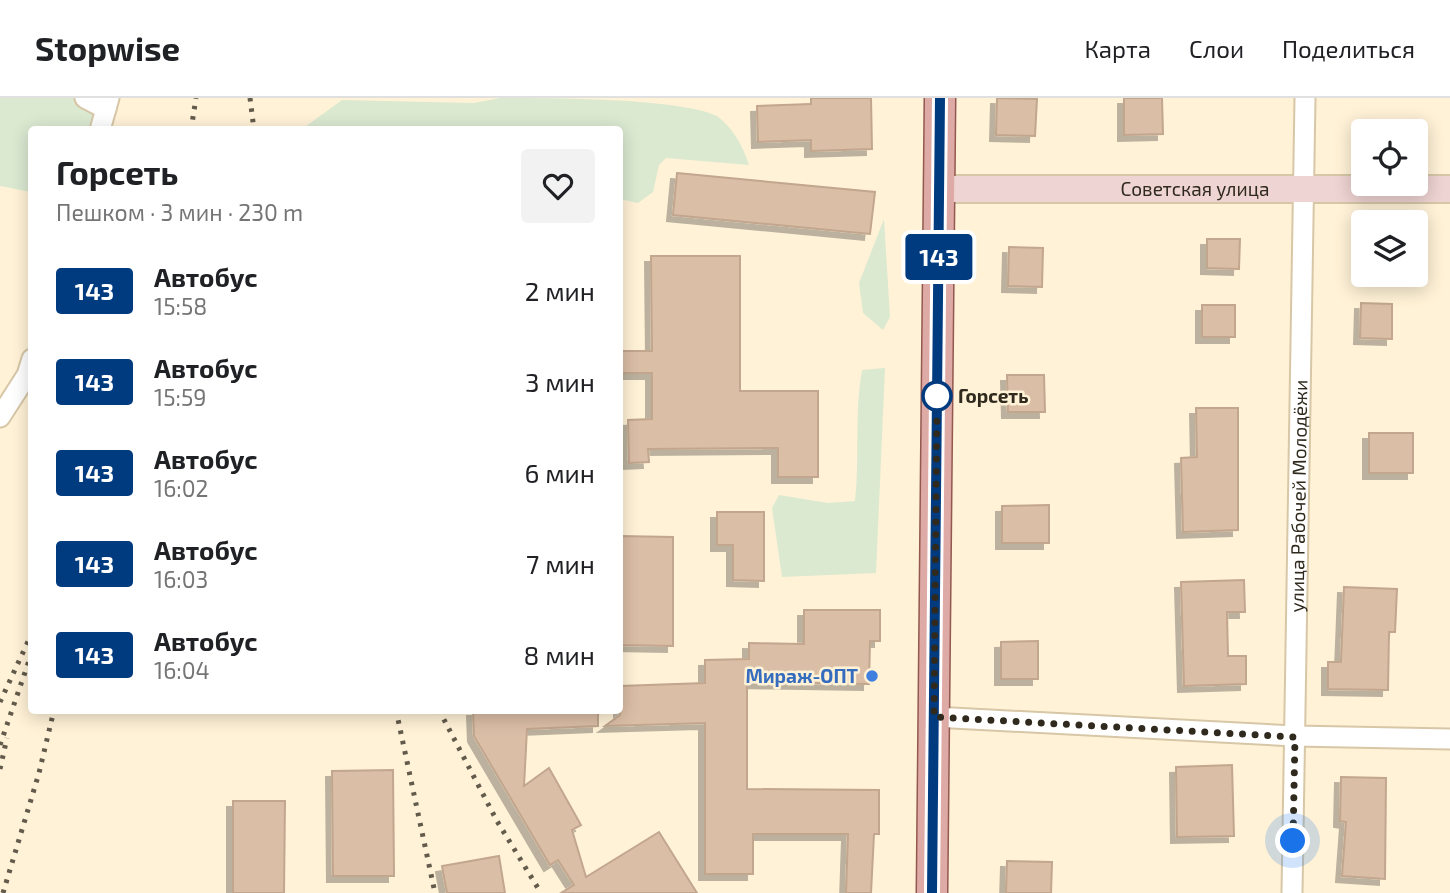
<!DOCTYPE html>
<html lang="ru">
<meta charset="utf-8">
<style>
:root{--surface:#fff;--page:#f2f2f2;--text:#202124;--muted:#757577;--line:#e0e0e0}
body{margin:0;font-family:"Exo 2",sans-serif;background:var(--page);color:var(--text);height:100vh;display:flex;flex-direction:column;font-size:26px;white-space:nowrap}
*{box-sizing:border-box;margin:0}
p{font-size:23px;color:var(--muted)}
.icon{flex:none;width:38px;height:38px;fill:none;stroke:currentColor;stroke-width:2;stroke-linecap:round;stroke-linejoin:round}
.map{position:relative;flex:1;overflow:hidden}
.drawer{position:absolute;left:28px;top:28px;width:595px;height:588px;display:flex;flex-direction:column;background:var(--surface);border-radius:7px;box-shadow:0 4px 18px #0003}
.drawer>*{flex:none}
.badge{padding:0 14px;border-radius:5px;font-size:24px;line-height:46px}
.buttons{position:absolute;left:1351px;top:21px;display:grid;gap:14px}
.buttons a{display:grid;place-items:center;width:77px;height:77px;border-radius:7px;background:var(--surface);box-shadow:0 4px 18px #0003;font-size:35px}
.you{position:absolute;width:35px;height:35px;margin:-18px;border:5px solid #fff;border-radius:50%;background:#1a73e8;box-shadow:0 0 0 10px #1a73e833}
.map>.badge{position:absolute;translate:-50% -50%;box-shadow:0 0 0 4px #fff}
.round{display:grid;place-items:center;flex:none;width:74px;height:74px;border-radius:7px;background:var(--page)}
.overview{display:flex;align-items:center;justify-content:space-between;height:119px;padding:0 28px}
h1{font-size:33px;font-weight:700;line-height:52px}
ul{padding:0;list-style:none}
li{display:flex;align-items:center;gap:21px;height:91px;padding:0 28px}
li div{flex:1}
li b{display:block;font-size:26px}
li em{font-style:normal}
li .badge{min-width:77px;font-weight:700;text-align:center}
header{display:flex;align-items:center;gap:42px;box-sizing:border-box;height:98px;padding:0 35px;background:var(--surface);border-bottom:2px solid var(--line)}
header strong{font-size:33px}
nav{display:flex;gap:38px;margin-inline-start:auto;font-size:24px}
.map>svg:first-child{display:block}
</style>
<header>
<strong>Stopwise</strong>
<nav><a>Карта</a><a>Слои</a><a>Поделиться</a></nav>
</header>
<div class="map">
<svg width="1450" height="795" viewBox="0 0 1450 795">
<defs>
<filter id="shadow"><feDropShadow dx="-6" dy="6" stdDeviation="0" flood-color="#0004"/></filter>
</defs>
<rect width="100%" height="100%" fill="#fff2d7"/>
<g fill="#dbe9d1">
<path d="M0 0H109L100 31 32 32 31 94 0 88Z"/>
<path d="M500 0C552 0 678 0 717 18 733 30 743 48 749 67L666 60 659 67 653 94 638 105 620 101V32L302 31 342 2 474 5Z"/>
<path d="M884 121 890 219 883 232 863 215 859 185Z"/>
<path d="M885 270 876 475 782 479 772 410 779 397 828 405 855 403C860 359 854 316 862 272Z"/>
</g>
<g fill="#dbbea6" stroke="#c2a68e" stroke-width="2" filter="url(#shadow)">
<path d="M811 0H871L872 51 811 53V42L758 44 757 8 811 6Z"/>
<path d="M997 0 1037 1 1035 38 996 37Z"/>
<path d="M1124 0H1162L1163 36 1124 37Z"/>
<path d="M677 75 875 94 870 136 673 117Z"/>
<path d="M1207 141H1240L1239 171 1207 170Z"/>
<path d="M1009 149 1043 150 1042 189 1008 188Z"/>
<path d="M651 158H740V293H818V379H778V350L648 351 649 364 629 365 628 322 652 321V275H620V253H652Z"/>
<path d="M1361 205 1392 206V241L1360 240Z"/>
<rect x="1202" y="207" width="33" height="32"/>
<path d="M1007 277H1044L1045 314H1008Z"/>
<path d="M1196 310H1238V432L1183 434 1181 360 1197 359Z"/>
<rect x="1369" y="335" width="44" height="40"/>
<path d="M1049 407V445H1002V408Z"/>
<path d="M717 414H764V483L733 482V447H717Z"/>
<path d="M620 438 673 439V548L620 547Z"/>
<path d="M1244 482 1245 514H1227L1228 558H1246V586L1184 588 1181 484Z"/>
<path d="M1344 489 1397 491 1395 534H1389L1388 592 1328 591V564H1341Z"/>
<path d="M804 512H880V543H870L869 586 747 584V691L879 692V736H874L871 795H846L848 736H753V776H705V625L605 628 620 617V588L705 585V562L749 561V545L804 546Z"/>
<path d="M1038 543V581H1001V544Z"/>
<path d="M473 612H598V628L527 631 524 688 549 670 581 727 572 732 586 779 659 734 697 795H561L574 787 558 762 550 767 474 638Z"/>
<path d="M1232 667 1234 738 1177 739 1176 669Z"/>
<path d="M393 672 394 778H333L332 673Z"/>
<path d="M1341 679 1386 680 1385 781 1342 778 1346 724 1340 723Z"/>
<path d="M233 703H285L284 795H233Z"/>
<path d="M499 758 505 795H447L442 768Z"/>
<path d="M1007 763 1052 764 1051 795H1006Z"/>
</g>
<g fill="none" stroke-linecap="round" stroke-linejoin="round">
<g stroke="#d7c7a7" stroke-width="23">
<g id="street">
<path d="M85 0 106 11"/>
<path d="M100 32 109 0"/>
<path d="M0 319 27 277 32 261"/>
<path d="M934 619 1295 638 1450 641"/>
<path id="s1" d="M1292 795 1305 0"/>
</g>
</g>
<g stroke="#d7c7a7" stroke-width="30">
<g id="secondary">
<path id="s2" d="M939 91H1450"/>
</g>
</g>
<g stroke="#93584f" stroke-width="33">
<path id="primary" d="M932 795 940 0"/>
</g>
<use href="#street" stroke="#fff" stroke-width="19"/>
<use href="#secondary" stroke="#eed4d2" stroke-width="26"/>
<use href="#primary" stroke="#deaaa6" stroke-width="30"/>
<g stroke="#625a4b" stroke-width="5" stroke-dasharray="3.5 7" stroke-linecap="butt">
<path d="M250 0 254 32"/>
<path d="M191 32 196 0"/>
<path d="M0 604 32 535"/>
<path d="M396 612 435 795"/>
<path d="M439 612 497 723 541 795"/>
<path d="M0 647 32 554"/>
<path d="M0 671 7 640"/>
<path d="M3 795 39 675 54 612"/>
</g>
</g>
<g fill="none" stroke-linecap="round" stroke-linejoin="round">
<g stroke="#fff" stroke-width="16">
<path id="line" d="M932 795 940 0"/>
</g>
<use href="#line" stroke="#003b80" stroke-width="10"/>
<path stroke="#302a1e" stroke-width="7" stroke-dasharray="0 12.6" d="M937 298 934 619 1295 639 1293 743"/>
</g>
<circle fill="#fff" stroke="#003b80" stroke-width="3.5" cx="937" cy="298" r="14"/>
<circle fill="#3f7fe0" stroke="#fff2d7" stroke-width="2.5" cx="872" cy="578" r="7"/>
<g text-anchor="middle" stroke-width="5" stroke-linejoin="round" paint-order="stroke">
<g font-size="19" fill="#302a1e" stroke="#fff2d7">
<text dy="7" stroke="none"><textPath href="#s2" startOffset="256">Советская улица</textPath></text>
<text dy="7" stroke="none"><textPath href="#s1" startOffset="397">улица Рабочей Молодёжи</textPath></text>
</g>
<g font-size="19" font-weight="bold" fill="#302a1e" stroke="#fff2d7" text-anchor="start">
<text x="958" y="305">Горсеть</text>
</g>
<g font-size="19" font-weight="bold" fill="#366cbe" stroke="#fff2d7" text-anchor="end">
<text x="858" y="585">Мираж-ОПТ</text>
</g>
</g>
</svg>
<div class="buttons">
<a><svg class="icon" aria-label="locate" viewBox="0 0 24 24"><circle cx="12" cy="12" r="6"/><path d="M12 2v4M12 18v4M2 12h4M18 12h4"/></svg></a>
<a><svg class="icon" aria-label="layers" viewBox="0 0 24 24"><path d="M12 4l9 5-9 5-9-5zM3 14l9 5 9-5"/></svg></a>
</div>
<div class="you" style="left:1293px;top:743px"></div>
<b class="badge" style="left:939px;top:159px;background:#003b80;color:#fff">143</b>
<section class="drawer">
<div class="overview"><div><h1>Горсеть</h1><p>Пешком · 3 мин · 230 m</p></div><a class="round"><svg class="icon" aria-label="heart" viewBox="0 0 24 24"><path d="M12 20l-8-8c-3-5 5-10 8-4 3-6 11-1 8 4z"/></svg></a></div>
<ul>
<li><span class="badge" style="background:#003b80;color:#fff">143</span><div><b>Автобус</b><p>15:58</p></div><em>2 мин</em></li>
<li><span class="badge" style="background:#003b80;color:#fff">143</span><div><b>Автобус</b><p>15:59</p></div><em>3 мин</em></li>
<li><span class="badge" style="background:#003b80;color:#fff">143</span><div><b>Автобус</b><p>16:02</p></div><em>6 мин</em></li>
<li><span class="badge" style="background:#003b80;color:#fff">143</span><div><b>Автобус</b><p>16:03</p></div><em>7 мин</em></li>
<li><span class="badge" style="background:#003b80;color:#fff">143</span><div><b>Автобус</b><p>16:04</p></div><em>8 мин</em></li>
</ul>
</section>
</div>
